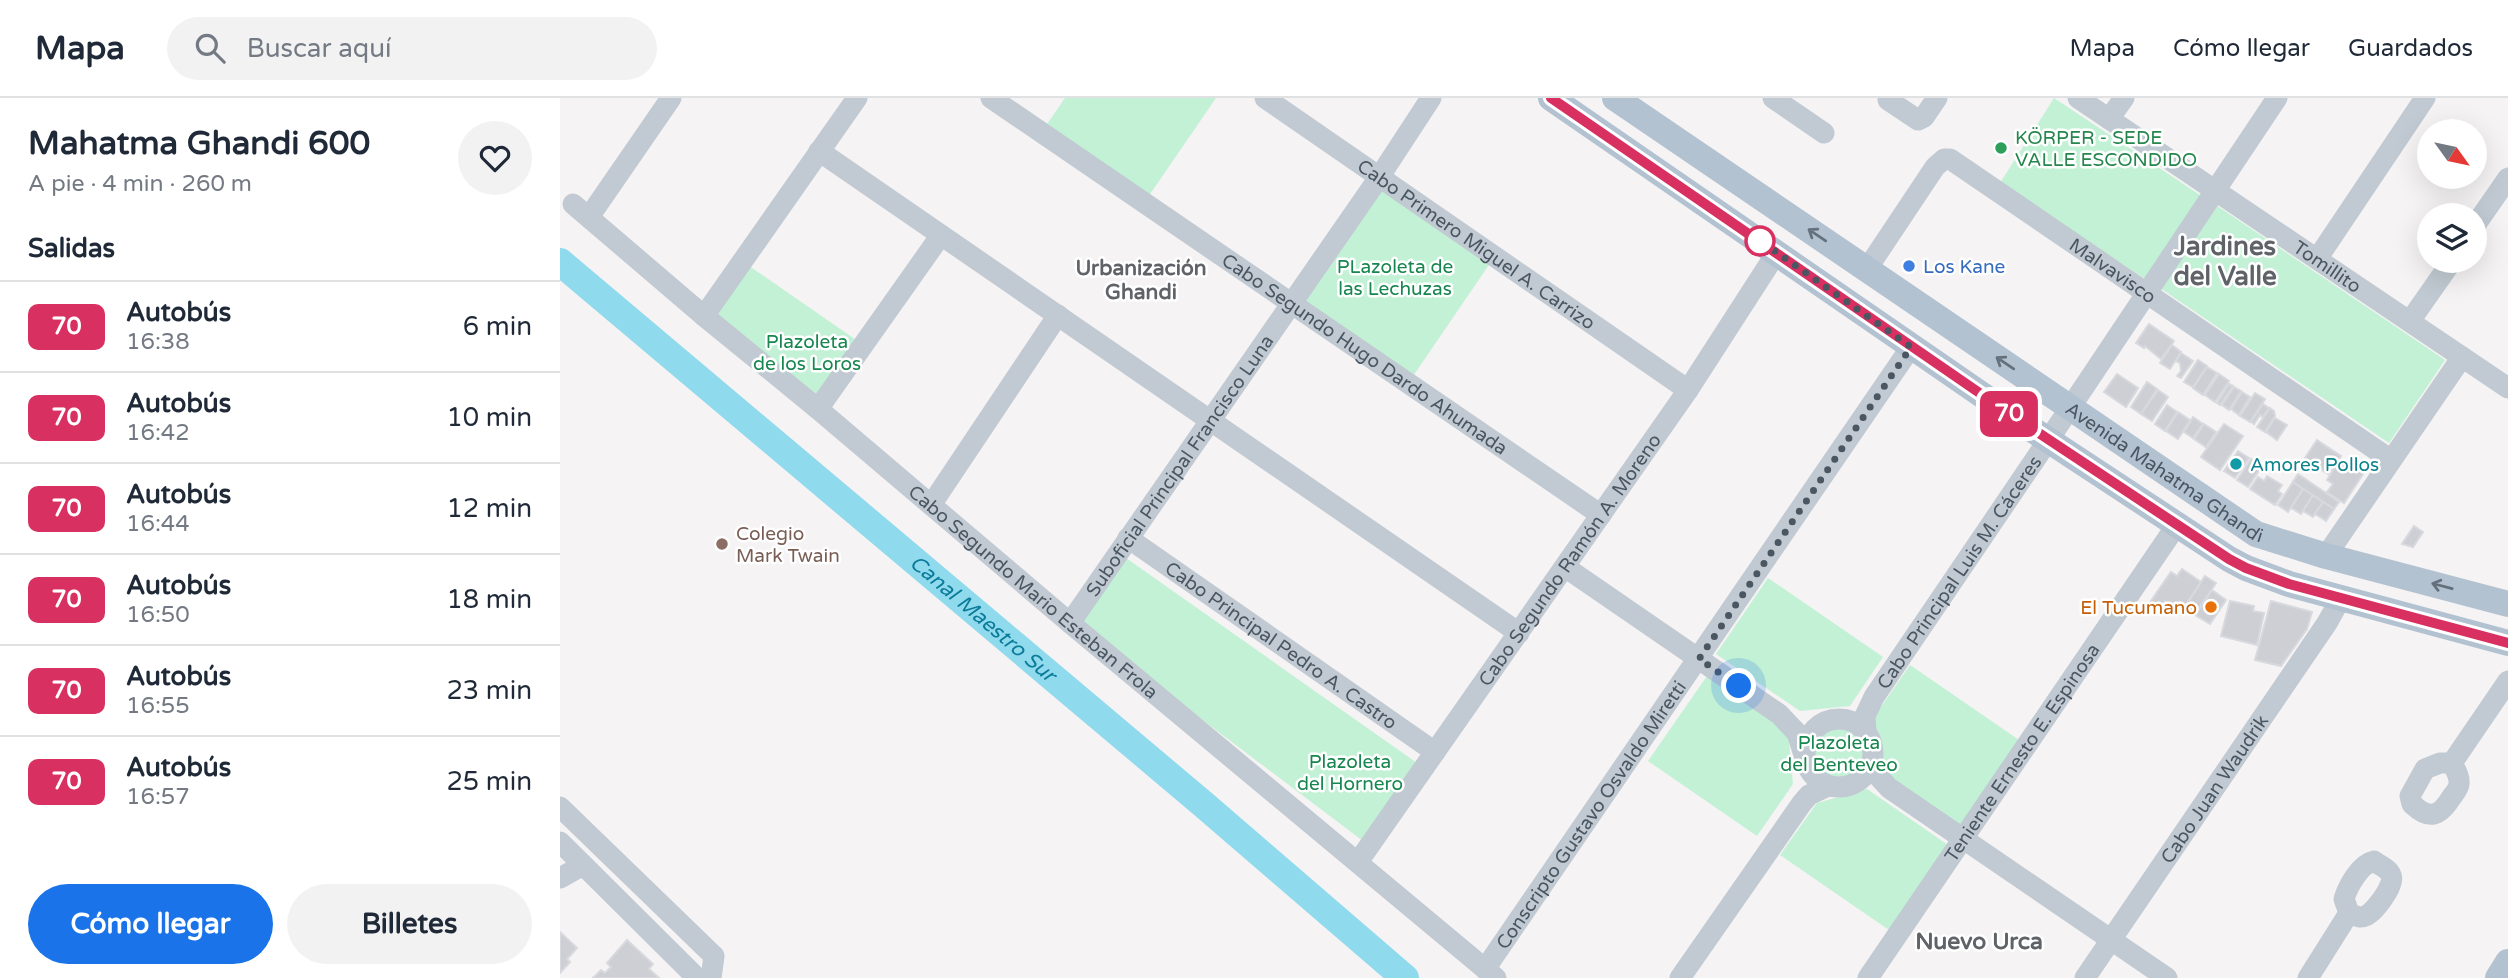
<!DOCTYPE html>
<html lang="es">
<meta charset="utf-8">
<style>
:root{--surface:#fff;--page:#f2f2f3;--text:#1f2937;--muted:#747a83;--line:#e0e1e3;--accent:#1a73e8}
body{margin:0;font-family:"Varela Round",sans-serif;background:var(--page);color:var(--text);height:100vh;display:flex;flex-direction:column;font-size:26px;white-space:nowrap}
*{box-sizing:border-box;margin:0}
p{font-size:23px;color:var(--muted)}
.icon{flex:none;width:38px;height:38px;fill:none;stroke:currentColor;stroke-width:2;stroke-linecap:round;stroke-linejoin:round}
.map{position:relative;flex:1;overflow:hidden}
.details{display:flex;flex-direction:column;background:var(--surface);width:560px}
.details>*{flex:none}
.badge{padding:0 14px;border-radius:10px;font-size:24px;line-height:46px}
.needle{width:46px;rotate:123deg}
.buttons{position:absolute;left:1857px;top:21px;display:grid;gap:14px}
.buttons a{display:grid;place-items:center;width:70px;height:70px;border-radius:50%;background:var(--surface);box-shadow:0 7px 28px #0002;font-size:35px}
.you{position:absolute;width:35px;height:35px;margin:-18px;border:5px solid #fff;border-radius:50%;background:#1a73e8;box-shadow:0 0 0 10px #1a73e833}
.map>.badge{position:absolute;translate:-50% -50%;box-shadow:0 0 0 4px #fff}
h2{padding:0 28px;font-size:26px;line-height:63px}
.round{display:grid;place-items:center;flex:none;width:74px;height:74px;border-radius:37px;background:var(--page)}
.summary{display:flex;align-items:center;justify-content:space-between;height:119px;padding:0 28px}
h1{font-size:33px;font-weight:800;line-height:52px}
.button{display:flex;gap:14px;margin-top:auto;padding:14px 28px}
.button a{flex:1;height:80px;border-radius:42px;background:var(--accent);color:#fff;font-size:28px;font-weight:800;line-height:80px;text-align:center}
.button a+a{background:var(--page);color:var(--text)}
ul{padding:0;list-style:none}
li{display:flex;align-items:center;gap:21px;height:91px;padding:0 28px;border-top:2px solid var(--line)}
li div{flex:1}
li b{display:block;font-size:26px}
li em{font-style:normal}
li .badge{min-width:77px;font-weight:700;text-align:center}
header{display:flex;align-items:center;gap:42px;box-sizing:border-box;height:98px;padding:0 35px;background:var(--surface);border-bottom:2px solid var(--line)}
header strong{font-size:33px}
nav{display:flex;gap:38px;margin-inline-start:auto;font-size:24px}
.search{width:490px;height:63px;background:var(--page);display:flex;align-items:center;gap:18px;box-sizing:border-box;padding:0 24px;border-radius:38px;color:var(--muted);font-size:26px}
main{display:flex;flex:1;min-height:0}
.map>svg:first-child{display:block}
</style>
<header>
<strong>Mapa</strong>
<div class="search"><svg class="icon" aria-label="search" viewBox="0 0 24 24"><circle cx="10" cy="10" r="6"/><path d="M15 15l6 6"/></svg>Buscar aquí</div>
<nav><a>Mapa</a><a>Cómo llegar</a><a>Guardados</a></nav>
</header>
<main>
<section class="details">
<div class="summary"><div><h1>Mahatma Ghandi 600</h1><p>A pie · 4 min · 260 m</p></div><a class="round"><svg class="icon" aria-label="heart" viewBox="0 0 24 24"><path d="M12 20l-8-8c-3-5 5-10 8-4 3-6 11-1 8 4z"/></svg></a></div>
<h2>Salidas</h2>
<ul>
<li><span class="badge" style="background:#d93062;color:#fff">70</span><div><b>Autobús</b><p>16:38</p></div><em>6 min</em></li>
<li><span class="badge" style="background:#d93062;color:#fff">70</span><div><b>Autobús</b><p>16:42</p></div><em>10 min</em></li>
<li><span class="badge" style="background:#d93062;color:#fff">70</span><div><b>Autobús</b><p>16:44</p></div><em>12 min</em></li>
<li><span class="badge" style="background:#d93062;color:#fff">70</span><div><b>Autobús</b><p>16:50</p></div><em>18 min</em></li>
<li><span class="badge" style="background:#d93062;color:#fff">70</span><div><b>Autobús</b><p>16:55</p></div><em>23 min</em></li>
<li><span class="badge" style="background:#d93062;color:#fff">70</span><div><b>Autobús</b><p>16:57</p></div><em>25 min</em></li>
</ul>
<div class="button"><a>Cómo llegar</a><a>Billetes</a></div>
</section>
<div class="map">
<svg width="1948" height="880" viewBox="0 0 1948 880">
<rect width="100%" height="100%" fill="#f5f3f3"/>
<g fill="#c3f1d5">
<path d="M505 0H656L586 102 483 32Z"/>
<path d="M1494 0 1640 97 1585 181 1440 85Z"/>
<path d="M820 78 935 158 849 284 731 204Z"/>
<path d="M1656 107 1885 262 1829 345 1600 190Z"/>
<path d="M182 163 302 246 258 311 144 218Z"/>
<path d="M566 460 857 665 803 743 518 528Z"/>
<path d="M1208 480 1323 559 1290 608 1240 613 1156 556Z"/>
<path d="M1350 567 1459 642 1400 727 1320 672 1314 619Z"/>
<path d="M1147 578 1228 633 1233 686 1197 738 1088 663Z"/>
<circle cx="1279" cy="655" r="33"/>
<path d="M1307 691 1388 747 1329 832 1220 757 1257 705Z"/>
</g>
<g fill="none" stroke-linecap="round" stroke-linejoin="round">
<path stroke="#90daee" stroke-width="28" id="s1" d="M0 164 643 706 845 880"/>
</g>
<g fill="#cdcfd5" stroke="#d7d9de" stroke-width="2">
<path d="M1589 226 1614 243 1601 261 1585 248 1584 250 1576 245Z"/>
<path d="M1612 247 1621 254 1610 271 1600 265Z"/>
<path d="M1621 255 1633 263 1621 280 1617 278 1621 273 1620 265 1616 263Z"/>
<path d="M1638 262 1647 268 1633 289 1624 284Z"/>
<path d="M1647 269 1657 275 1643 297 1633 290Z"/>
<path d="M1557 276 1578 290 1566 309 1544 294Z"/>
<path d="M1659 276 1669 283 1655 304 1645 297Z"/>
<path d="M1587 284 1597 291 1581 316 1571 309Z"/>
<path d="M1669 286 1673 288 1660 307 1657 305Z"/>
<path d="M1674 289 1681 293 1669 312 1662 307Z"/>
<path d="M1598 292 1608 299 1592 323 1581 316Z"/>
<path d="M1682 294 1690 299 1679 317 1671 311Z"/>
<path d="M1695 295 1705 301 1690 324 1680 318Z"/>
<path d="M1703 306 1709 310 1703 319 1700 317 1694 326 1691 324Z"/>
<path d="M1607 307 1617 314 1605 333 1595 326Z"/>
<path d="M1710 310 1714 313 1715 318 1705 334 1697 329Z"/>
<path d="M1618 314 1630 322 1618 341 1606 333Z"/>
<path d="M1633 319 1643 326 1633 340 1624 334Z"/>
<path d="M1715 320 1727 327 1717 342 1706 334Z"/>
<path d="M1644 326 1656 334 1646 349 1634 341Z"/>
<path d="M1664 326 1683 338 1660 372 1641 359Z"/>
<path d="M1757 342 1781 358 1768 376 1745 360Z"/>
<path d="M1678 353 1689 360 1675 380 1664 373Z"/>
<path d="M1691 361 1702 368 1688 389 1677 382Z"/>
<path d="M1780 361 1803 376 1784 405 1767 394 1773 386 1767 382Z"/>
<path d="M1738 376 1779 404 1774 411 1733 384Z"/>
<path d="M1707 378 1722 387 1718 393 1722 396 1715 407 1690 391 1698 379 1704 383Z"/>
<path d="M1733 384 1743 391 1728 414 1718 407Z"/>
<path d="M1743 391 1753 397 1741 416 1731 410Z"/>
<path d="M1753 397 1763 404 1753 419 1743 413Z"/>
<path d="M1763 404 1774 411 1766 423 1755 416Z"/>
<path d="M1854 428 1863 434 1853 449 1842 446Z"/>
<path d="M1622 471 1641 484 1625 508 1619 504 1615 510 1605 503 1595 517 1586 510 1611 474 1617 478Z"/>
<path d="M1645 478 1656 485 1635 516 1625 509Z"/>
<path d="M1652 492 1666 502 1650 526 1635 517Z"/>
<path d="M1670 503 1694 508 1693 513 1704 515 1697 547 1661 538Z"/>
<path d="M1711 503 1752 514 1747 531 1721 568 1695 562Z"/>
<path d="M0 834 17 850 7 861 10 864 0 875Z"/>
<path d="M67 842 93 866 89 871 99 880H33L41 872 45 875 51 869 47 865Z"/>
</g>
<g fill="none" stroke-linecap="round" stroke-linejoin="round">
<g stroke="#c1cad2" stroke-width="21">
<path id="s2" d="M431 0 1041 417"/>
<path id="s3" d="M705 0 1128 292"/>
<path d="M1213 0 1264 35"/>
<path id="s4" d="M1518 0 1948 290"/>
<path d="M1328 2 1358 22 1364 19 1377 0"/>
<path d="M1549 21 1564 0"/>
<path d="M259 53 959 535"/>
<path id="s5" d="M13 106 144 218 258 311 510 525 936 880"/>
<path d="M29 119 111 0"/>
<path d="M1914 129 1948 80"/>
<path d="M1757 161 1865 0"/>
<path id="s6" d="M1307 171 1375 69 1384 61H1390L1831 362"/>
<path d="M144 218 297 0"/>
<path d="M1850 223 1892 163"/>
<path d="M258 311 381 137"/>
<path d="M371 407 498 217"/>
<path id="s7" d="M568 440 875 654"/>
<path d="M1766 458 1902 259"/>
<path d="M1005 469 1219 616 1237 635 1244 657"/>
<path id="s8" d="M510 525 820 78 871 0"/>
<circle cx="1279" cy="655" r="34"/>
<path id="s9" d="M1306 635 1305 618 1314 599 1510 310 1717 0"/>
<path d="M1312 663 1318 678 1329 690 1607 880"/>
<path d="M1880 665H1892C1895 671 1900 678 1899 686 1899 690 1894 696 1891 700 1879 719 1869 722 1852 706L1850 698 1865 671Z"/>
<path d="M1892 665 1948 583"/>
<path d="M0 709 154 858 151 880"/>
<path d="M0 744 137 880"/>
<path d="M1814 763C1819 767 1829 771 1831 777 1836 786 1814 815 1805 818 1800 821 1794 817 1789 815L1784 801C1788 788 1800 766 1814 763Z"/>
<path id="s10" d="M798 764 1128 292 1217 154"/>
<path d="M0 780 23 767"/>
<path id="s11" d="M925 871 1351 249"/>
<path d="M1120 880 1242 705 1249 697 1268 688"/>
<path id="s12" d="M1308 880 1616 428"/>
<path id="s13" d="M1525 880 1767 525 1781 500"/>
<path d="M1748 880 1789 815"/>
</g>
<g stroke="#b3c2d1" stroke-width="26">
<path d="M991 0 1473 332 1669 461 1686 470 1729 486 1948 545"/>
<path id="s14" d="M1055 0 1696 436 1766 458 1948 506"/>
<path d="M1938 880 1948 864"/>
</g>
</g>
<defs><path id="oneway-shaft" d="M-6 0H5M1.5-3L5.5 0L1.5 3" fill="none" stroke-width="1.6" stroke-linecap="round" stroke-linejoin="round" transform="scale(1.75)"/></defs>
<g stroke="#64717d">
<use href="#oneway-shaft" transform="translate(1257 137) rotate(-146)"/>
<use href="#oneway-shaft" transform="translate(1445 265) rotate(-146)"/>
<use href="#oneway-shaft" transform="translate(1882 488) rotate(-165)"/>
</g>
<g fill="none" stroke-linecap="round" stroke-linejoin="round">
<g stroke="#fff" stroke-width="16">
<path id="line" d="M991 0 1453 318 1669 461 1686 470 1729 486 1948 545"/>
</g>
<use href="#line" stroke="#d93062" stroke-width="10"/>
<path stroke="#4a5661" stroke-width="7" stroke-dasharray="0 12.6" d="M1179 588 1139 561 1351 249 1195 139 1200 143"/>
</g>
<circle fill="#2e9e5b" stroke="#fff" stroke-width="2.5" cx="1441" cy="50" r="7"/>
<circle fill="#fff" stroke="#d93062" stroke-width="3.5" cx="1200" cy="143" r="14"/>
<circle fill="#3f7fe0" stroke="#fff" stroke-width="2.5" cx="1349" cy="168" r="7"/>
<circle fill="#0f9aa8" stroke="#fff" stroke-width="2.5" cx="1676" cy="366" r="7"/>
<circle fill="#8d6e63" stroke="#fff" stroke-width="2.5" cx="162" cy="446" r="7"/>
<circle fill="#e8710a" stroke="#fff" stroke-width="2.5" cx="1651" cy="509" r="7"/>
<g text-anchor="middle" stroke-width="5" stroke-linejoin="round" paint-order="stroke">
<g font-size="19" fill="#27864d" stroke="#fff" text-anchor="start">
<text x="1455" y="46">KÖRPER - SEDE<tspan x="1455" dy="22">VALLE ESCONDIDO</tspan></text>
</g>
<g font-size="19" fill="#4a5661" stroke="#fff">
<text dy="7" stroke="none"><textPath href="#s3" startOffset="257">Cabo Primero Miguel A. Carrizo</textPath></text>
<text dy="7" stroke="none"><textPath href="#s4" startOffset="301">Tomillito</textPath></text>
<text dy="7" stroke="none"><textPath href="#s6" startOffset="338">Malvavisco</textPath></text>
<text dy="7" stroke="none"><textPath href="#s2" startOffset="453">Cabo Segundo Hugo Dardo Ahumada</textPath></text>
<text dy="7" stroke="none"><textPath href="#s8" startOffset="192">Suboficial Principal Francisco Luna</textPath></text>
<text dy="7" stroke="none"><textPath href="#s14" startOffset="665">Avenida Mahatma Ghandi</textPath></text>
<text dy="7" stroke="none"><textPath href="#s10" startOffset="369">Cabo Segundo Ramón A. Moreno</textPath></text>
<text dy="7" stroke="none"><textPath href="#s9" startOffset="189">Cabo Principal Luis M. Cáceres</textPath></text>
<text dy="7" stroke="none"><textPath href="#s5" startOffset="602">Cabo Segundo Mario Esteban Frola</textPath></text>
<text dy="7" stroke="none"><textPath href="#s7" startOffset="187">Cabo Principal Pedro A. Castro</textPath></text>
<text dy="7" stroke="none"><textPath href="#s12" startOffset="273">Teniente Ernesto E. Espinosa</textPath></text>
<text dy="7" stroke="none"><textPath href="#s13" startOffset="229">Cabo Juan Waudrik</textPath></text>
<text dy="7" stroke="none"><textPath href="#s11" startOffset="187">Conscripto Gustavo Osvaldo Miretti</textPath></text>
</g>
<g font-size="19" fill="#17864f" stroke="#fff">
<text x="835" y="175">PLazoleta de<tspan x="835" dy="22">las Lechuzas</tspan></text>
<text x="247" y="250">Plazoleta<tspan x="247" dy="22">de los Loros</tspan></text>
<text x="1279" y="651">Plazoleta<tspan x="1279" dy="22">del Benteveo</tspan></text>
<text x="790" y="670">Plazoleta<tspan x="790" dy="22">del Hornero</tspan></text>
</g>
<g font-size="19" fill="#366cbe" stroke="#fff" text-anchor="start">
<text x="1363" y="175">Los Kane</text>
</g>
<g font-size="19" fill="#0d838f" stroke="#fff" text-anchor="start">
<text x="1690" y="373">Amores Pollos</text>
</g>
<g font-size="19" fill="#785e54" stroke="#fff" text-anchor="start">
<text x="176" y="442">Colegio<tspan x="176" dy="22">Mark Twain</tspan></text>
</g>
<g font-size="19" fill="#c56008" stroke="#fff" text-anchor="end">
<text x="1637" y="516">El Tucumano</text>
</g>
<g font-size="21" font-weight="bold" fill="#5f6368" stroke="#fff">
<text x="581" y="177">Urbanización<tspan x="581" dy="24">Ghandi</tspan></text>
</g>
<g font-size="21" font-style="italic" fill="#0c7c9b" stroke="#fff">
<text dy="7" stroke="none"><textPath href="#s1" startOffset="553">Canal Maestro Sur</textPath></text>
</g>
<g font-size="23" font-weight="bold" fill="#5f6368" stroke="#fff">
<text x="1419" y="851">Nuevo Urca</text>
</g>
<g font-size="26" font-weight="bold" fill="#5f6368" stroke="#fff">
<text x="1665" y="157">Jardines<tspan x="1665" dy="30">del Valle</tspan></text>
</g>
</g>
</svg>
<div class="buttons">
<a><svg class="needle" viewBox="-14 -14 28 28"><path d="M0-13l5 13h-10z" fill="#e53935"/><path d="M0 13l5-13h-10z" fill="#747a83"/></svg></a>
<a><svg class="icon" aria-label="layers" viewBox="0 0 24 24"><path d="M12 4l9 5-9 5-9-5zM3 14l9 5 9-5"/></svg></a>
</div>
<div class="you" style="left:1179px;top:588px"></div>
<b class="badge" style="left:1449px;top:316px;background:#d93062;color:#fff">70</b>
</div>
</main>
